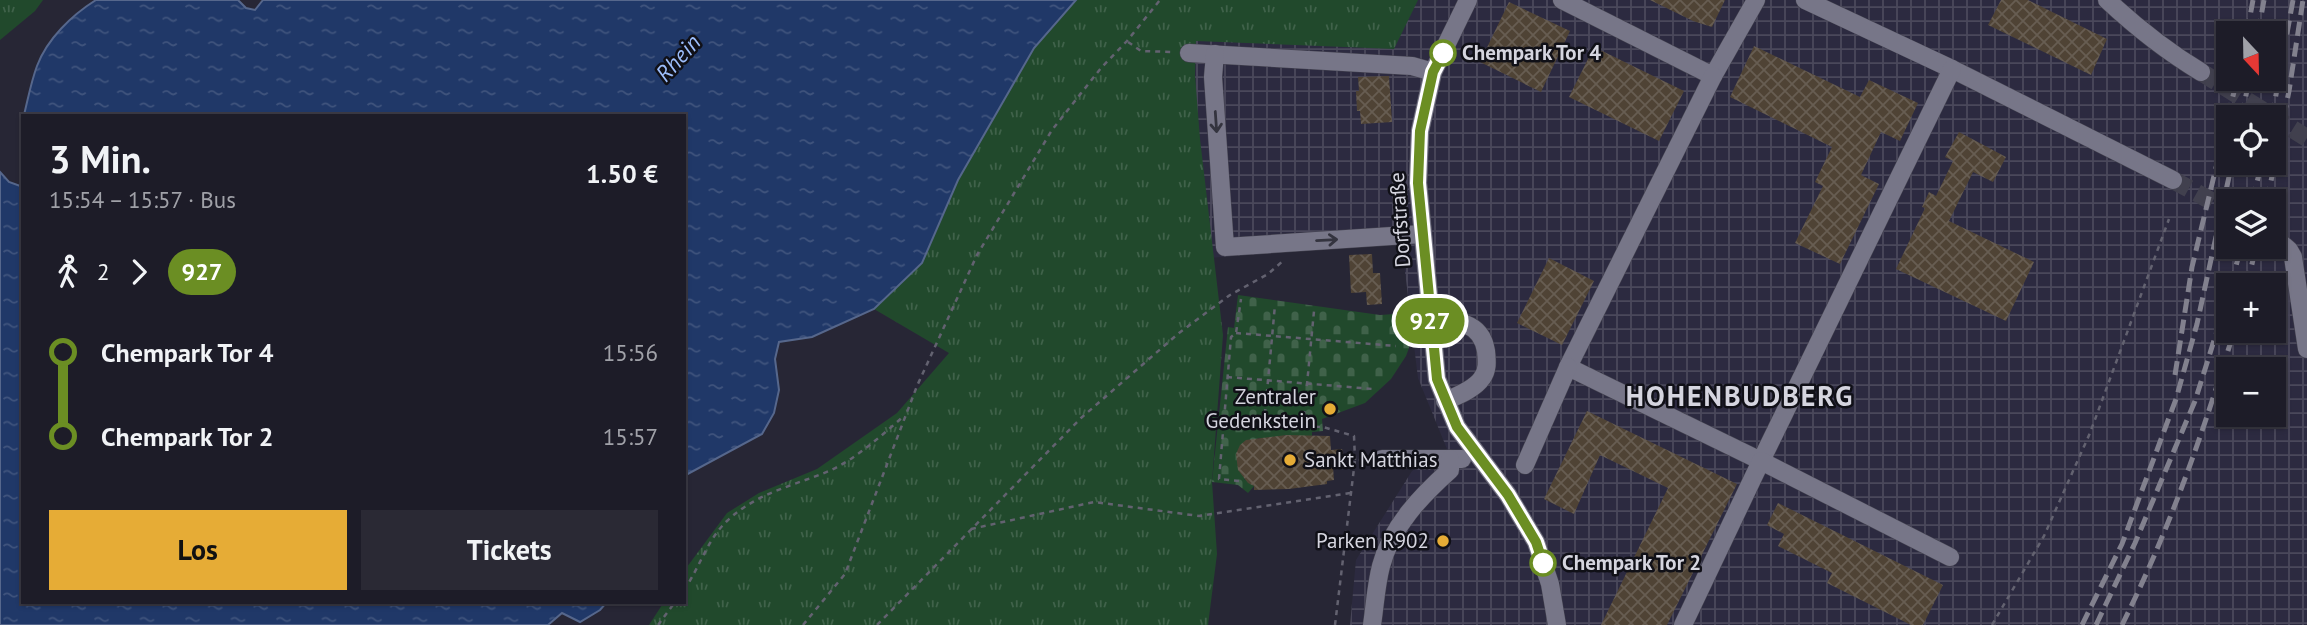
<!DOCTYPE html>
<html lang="de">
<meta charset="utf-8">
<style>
:root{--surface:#1d1c28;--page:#2a2934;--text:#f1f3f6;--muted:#a0a1a8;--line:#3b3a45;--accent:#e6ac36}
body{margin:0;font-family:"PT Sans",sans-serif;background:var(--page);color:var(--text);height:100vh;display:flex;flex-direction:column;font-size:26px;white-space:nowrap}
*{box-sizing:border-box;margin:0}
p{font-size:23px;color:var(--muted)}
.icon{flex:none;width:38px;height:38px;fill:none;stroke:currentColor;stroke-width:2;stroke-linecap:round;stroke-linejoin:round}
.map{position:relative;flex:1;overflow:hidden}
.details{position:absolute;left:21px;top:114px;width:665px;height:490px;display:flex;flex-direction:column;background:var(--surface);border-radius:0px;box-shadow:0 2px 5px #0004,0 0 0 2px var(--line)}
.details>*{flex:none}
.badge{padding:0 14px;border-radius:23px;font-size:24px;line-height:46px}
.needle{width:46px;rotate:158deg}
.buttons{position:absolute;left:2216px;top:21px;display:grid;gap:14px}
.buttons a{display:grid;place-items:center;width:70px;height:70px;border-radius:0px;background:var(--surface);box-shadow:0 2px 5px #0004,0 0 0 2px var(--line);font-size:35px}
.map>.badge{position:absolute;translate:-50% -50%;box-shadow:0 0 0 4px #fff}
.legs{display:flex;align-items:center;gap:10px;height:77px;padding:0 28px;font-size:23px}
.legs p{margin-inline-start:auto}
.head{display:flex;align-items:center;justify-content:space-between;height:119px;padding:0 28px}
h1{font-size:38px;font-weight:800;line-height:52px}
.primary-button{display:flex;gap:14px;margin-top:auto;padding:14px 28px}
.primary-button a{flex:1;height:80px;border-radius:0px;background:var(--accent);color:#111;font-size:28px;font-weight:800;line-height:80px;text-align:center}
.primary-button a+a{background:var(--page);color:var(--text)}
ul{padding:0 28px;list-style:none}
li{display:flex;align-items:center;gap:24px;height:84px;font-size:26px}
li i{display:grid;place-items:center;width:10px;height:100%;margin:0 9px;background:currentColor}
li i::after{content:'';width:18px;height:18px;margin:-9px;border:5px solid;border-radius:50%;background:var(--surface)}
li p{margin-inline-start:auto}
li:first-child i{background:linear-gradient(#0000 50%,currentColor 0)}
li:last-child i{background:linear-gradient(currentColor 50%,#0000 0)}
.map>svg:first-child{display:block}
</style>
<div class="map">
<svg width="2307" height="625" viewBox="0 0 2307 625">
<defs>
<pattern id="industrial-grid" width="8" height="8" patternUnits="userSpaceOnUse" patternTransform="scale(1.75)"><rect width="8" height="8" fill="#2c2a40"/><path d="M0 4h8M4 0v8" fill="none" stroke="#4a485b"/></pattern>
<pattern id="grass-tufts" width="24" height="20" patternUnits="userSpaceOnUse" patternTransform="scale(1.75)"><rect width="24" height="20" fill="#21492c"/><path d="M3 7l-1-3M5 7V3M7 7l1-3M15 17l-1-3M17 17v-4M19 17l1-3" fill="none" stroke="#40624a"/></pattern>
<pattern id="cemetery-stones" width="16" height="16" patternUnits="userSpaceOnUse" patternTransform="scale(1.75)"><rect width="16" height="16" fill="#21492c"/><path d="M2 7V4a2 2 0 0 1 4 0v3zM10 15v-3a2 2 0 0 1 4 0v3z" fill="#40624a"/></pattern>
<pattern id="water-ripples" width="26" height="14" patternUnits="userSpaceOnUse" patternTransform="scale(1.75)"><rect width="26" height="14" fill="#203868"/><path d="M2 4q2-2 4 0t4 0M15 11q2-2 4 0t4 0" fill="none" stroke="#40547d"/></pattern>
<pattern id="building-cross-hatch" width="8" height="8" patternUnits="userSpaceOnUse" patternTransform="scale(1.75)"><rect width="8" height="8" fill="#4f4335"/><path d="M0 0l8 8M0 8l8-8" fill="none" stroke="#675d52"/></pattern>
</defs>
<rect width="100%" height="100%" fill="#272635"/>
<path fill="url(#industrial-grid)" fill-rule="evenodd" d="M1156 0H2307V625H1350L1356 560 1412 471 1447 449 1418 378 1402 247 1392 244 1208 258ZM2228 33H2273V79H2228ZM2228 117H2273V163H2228ZM2228 201H2273V247H2228ZM2228 285H2273V331H2228ZM2228 369H2273V415H2228Z"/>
<g fill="url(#grass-tufts)">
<path d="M0 0H43L35 11 0 40Z"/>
<path d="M1076 0H1418L1394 49 1196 41 1195 75 1200 139 1223 335 1212 482 1217 554 1208 625H649L664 602H684V571L727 513 759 493 817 469 897 413 949 353 874 309 922 263 958 180 1034 48Z"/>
</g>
<path fill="url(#cemetery-stones)" d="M1238 295 1380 315 1408 313 1409 348 1406 356 1391 379 1365 403 1322 419 1323 431 1312 432V438L1285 435 1270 441 1269 437 1267 440 1258 438 1244 480 1247 478 1255 485 1248 493 1238 485 1212 482 1228 327 1234 328Z"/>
<g fill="url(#water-ripples)" stroke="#56678c" stroke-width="2">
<path d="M96 0H238L246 8 255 10 263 0H1076L1034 48 958 180 922 263 874 309 812 337 779 342 775 359 779 390 774 413 762 434 684 476V116L24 115C28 99 31 82 37 66 47 39 72 15 96 0Z"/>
<path d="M0 172 9 182 23 187V602H607L600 610 580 622 562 613 548 625H0Z"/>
</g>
<g fill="url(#building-cross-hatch)">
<path d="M1650 0H1725L1712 27 1693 21Z"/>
<path d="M2001 0H2028L2107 39 2091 75 1988 25Z"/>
<path d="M1509 2 1570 31 1541 92 1480 62Z"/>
<path d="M1754 46 1860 97 1869 80 1918 103 1900 141 1881 132 1861 175 1879 184 1840 264 1795 243 1823 186 1815 182 1832 147 1730 97Z"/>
<path d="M1594 47 1684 91 1659 141 1569 97Z"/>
<path d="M1389 76 1392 122 1361 124 1360 111H1357L1356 91H1359L1358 77Z"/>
<path d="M1959 132 2006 157 1993 182 1973 172 1949 221 2034 262 2006 321 1896 269 1925 208 1922 207 1929 192 1936 196 1953 161 1945 157Z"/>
<path d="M1372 254 1373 273H1380L1382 304 1367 305 1366 292 1351 293 1349 255Z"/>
<path d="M1549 258 1594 281 1562 345 1517 323Z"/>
<path d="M1408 313 1409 327H1396L1395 314Z"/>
<path d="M1587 411 1737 484 1667 625H1601L1668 488 1600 455 1574 514 1544 499Z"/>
<path d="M1287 435 1330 436 1331 450 1342 449 1343 453V466L1333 467 1334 480 1327 481V484L1289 489 1254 490V486L1248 483 1238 470 1236 454 1240 445 1246 440Z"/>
<path d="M1778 503 1943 585 1923 625H1911L1827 583 1832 573 1778 546 1784 534 1767 525Z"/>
</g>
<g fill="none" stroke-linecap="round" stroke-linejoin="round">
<g stroke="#41404e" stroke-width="18" stroke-dasharray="18 9" stroke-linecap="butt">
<path d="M2201 72 2307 138"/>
<path d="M2173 180 2228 210"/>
</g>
<g stroke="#43424f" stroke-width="19">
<g id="minor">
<path d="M1468 0 1433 72 1420 131 1418 183 1437 379 1457 427 1508 495 1536 542 1550 584 1557 625"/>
<path d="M1562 0 1713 76 1756 0"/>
<path d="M1805 0 1952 69 2173 180"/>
<path d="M2107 0C2137 28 2166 51 2201 72"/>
<path d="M1189 53 1412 66 1433 72"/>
<path d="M1215 54 1213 77 1225 247 1422 234"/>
<path d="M1713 76 1568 367 1761 461 1952 69"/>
<path d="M2273 236 2289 250 2293 257 2307 349"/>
<path d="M1431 322C1456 320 1481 321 1486 351 1487 361 1488 370 1482 378 1475 389 1457 396 1445 401"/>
<path d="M1382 459H1462"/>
<path d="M1525 465 1568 367"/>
<path d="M1372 625C1375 605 1376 585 1381 566 1391 527 1421 496 1450 470V459"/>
<path d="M1683 625 1761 461 1950 557"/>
</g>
</g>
<g stroke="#636270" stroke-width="2.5" stroke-dasharray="5 5" stroke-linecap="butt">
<path d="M1128 42 1141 51 1172 52"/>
<path d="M1236 333 1396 346"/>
<path d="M1227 377 1373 389"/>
<path d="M1225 423 1323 427 1354 436 1355 460"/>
<path d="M1264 424 1275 305"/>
<path d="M1303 426 1314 311"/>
<path d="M1239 481 1219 479 1231 337 1236 333 1241 299"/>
<path d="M971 529 1094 502 1199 516 1351 493"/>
<path d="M684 590C700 567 707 540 727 521 756 493 793 486 829 471 856 459 882 435 904 416"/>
<path d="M658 625 675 602"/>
<path d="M803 625 845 574 917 386 977 255 1052 130 1101 68 1127 41 1160 0"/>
<path d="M877 625 1081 418 1179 333 1230 295 1268 274 1284 260"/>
<path d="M1335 625 1355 460H1367"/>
<path d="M1992 625 2044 536 2090 433 2169 219"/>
</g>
<use href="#minor" stroke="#777688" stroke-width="18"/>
<g stroke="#82818e" stroke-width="5" stroke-dasharray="14 7" stroke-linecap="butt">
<path d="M2247 33 2253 0"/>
<path d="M2258 33 2264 0"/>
<path d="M2228 117 2237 79"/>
<path d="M2242 117 2249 79"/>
<path d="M2272 117 2293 0"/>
<path d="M2252 201 2262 163"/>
<path d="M2267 201 2289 91 2303 0"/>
<path d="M2231 285 2241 247"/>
<path d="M2247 285 2256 247"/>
<path d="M2175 375 2192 267 2228 118"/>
<path d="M2082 625 2122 544 2176 399 2197 324 2232 163"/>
<path d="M2096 625 2135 543 2195 401 2228 296"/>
<path d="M2122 625C2169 531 2204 431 2234 331"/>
</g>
</g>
<defs><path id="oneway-shaft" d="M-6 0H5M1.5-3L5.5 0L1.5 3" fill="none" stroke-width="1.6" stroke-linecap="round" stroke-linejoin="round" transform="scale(1.75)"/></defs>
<g stroke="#34343f">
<use href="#oneway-shaft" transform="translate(1216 122) rotate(86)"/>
<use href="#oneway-shaft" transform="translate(1327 240) rotate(-3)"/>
</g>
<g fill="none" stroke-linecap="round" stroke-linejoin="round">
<g stroke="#fff" stroke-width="16">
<path id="line-1" d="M1443 53 1433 72 1420 131 1418 183 1437 379 1457 427 1508 495 1536 542 1543 563"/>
</g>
<use href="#line-1" stroke="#6b8e23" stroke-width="10"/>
</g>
<g fill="#fff" stroke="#6b8e23" stroke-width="3.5">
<circle cx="1443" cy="53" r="12"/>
<circle cx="1543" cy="563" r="12"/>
</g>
<g fill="#e6ac36" stroke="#101017" stroke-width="2.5">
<circle cx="1330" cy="409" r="7"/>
<circle cx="1290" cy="460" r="7"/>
<circle cx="1443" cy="541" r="7"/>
</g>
<g text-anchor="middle" stroke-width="5" stroke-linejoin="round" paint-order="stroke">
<g font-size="21" font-weight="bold" fill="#d5d5df" stroke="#101017" text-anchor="start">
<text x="1462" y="60">Chempark Tor 4</text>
<text x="1562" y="570">Chempark Tor 2</text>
</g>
<g font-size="21" fill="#d5d5df" stroke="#101017">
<text transform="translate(1400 220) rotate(-94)" y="7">Dorfstraße</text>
</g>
<g font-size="21" fill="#d5d5df" stroke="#101017" text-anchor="end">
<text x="1316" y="404">Zentraler<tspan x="1316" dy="24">Gedenkstein</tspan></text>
<text x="1304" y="467" text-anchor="start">Sankt Matthias</text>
<text x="1429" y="548">Parken R902</text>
</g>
<g font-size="23" font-style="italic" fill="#9dbefc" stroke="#101017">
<text transform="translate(678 58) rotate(-48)" y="8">Rhein</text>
</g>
<g font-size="28" font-weight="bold" letter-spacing="2" fill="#d5d5df" stroke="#101017">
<text x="1740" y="406">HOHENBUDBERG</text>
</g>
</g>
</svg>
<div class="buttons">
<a><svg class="needle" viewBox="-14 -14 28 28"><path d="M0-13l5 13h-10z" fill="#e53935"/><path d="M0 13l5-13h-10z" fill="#a0a1a8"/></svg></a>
<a><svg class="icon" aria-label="locate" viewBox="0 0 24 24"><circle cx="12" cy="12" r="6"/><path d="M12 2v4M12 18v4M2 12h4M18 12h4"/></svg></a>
<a><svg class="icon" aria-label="layers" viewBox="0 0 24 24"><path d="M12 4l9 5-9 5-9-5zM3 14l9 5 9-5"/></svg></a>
<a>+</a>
<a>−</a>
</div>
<b class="badge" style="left:1430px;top:321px;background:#6b8e23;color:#fff">927</b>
<section class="details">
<div class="head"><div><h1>3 Min.</h1><p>15:54 – 15:57 · Bus</p></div><b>1.50 €</b></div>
<div class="legs"><svg class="icon" aria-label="walk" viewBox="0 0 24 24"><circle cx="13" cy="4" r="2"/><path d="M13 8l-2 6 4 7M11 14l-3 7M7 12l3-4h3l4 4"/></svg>2<svg class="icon" aria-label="forward" viewBox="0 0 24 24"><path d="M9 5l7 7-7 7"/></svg><b class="badge" style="background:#6b8e23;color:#fff">927</b></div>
<ul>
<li><i style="color:#6b8e23"></i><b>Chempark Tor 4</b><p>15:56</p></li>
<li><i style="color:#6b8e23"></i><b>Chempark Tor 2</b><p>15:57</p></li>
</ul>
<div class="primary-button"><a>Los</a><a>Tickets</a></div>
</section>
</div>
